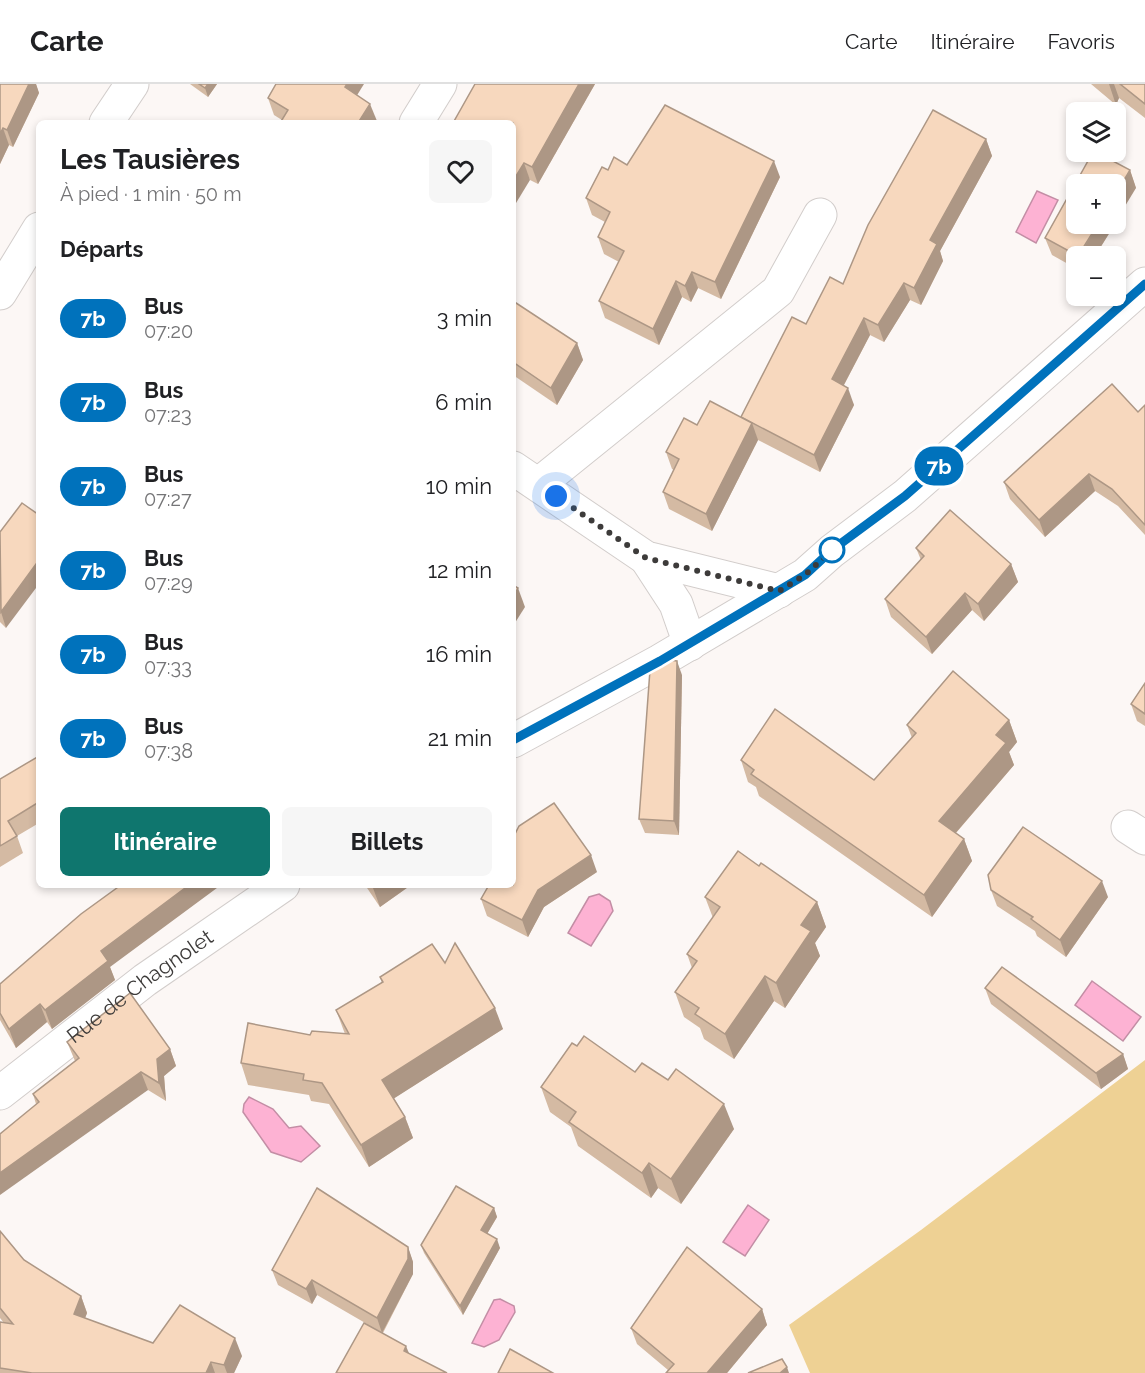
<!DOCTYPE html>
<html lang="fr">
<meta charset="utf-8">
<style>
:root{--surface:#fff;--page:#f6f6f6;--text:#202124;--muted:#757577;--line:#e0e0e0;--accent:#0f766e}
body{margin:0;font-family:Raleway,sans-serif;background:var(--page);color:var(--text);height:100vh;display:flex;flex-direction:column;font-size:22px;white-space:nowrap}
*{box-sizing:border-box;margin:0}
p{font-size:20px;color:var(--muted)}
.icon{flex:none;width:33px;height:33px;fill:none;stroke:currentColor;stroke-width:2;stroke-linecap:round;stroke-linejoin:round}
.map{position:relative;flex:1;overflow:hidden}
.drawer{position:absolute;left:36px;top:36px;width:480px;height:768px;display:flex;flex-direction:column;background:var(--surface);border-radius:9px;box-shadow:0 3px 9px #0003}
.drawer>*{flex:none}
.badge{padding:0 12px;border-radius:20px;font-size:21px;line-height:39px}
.buttons{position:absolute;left:1066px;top:18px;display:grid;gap:12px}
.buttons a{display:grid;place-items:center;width:60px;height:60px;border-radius:9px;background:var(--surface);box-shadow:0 3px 9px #0003;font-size:30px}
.you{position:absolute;width:30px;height:30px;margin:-15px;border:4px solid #fff;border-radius:50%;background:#1a73e8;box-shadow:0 0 0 9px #1a73e833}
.map>.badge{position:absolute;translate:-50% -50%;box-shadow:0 0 0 3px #fff}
h2{padding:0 24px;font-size:22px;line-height:54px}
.round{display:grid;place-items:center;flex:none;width:63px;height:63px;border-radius:9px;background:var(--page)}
.head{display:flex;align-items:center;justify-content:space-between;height:102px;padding:0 24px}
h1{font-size:28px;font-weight:700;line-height:45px}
.button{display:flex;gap:12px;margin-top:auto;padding:12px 24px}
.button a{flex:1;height:69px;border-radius:9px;background:var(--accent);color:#fff;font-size:24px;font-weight:700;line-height:69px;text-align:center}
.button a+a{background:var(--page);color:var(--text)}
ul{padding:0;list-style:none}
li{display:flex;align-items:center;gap:18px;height:84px;padding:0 24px}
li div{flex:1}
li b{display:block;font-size:22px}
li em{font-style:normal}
li .badge{min-width:66px;font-weight:700;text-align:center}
header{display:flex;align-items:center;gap:36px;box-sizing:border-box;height:84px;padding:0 30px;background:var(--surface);border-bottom:2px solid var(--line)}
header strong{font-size:28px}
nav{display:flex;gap:33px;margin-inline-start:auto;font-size:21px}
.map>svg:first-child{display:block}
</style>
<header>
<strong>Carte</strong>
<nav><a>Carte</a><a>Itinéraire</a><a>Favoris</a></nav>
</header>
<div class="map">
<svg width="1145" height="1289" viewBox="0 0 1145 1289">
<rect width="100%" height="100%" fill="#fcf7f5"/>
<path fill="#eed194" d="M1145 976V1289H810L789 1241 921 1146Z"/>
<g fill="#fdb2d3" stroke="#c38ea5" stroke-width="1.5">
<path d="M1037 107 1058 116 1036 159 1016 148Z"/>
<path d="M599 810 610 817 613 827 591 862 568 849 589 813Z"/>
<path d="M1092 897 1141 933 1123 957 1075 921Z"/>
<path d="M249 1013 273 1025 289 1044 301 1042 320 1062 301 1078 271 1068 243 1028 244 1020Z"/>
<path d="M748 1121 769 1136 745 1172 723 1158Z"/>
<path d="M500 1215 514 1222 515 1228 499 1256 484 1263 472 1259 494 1216Z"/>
</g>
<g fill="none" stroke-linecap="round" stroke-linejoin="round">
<g stroke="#d2cdcb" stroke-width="35">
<g id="street">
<path d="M106 39 132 0"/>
<path d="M416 39 440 0"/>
<path d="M0 209 39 145"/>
<path d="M513 384 646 474 779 507"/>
<path d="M539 400 778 207 820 131"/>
<path d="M646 474 676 520 690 560"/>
<path d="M1128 743 1145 754"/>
</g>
</g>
<g stroke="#d2cdcb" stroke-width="35">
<g id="secondary">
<path d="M513 657 660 577 805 491 832 467 905 412 1145 200"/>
<path id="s1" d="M0 1009 145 896 283 801"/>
</g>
</g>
<use href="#street" stroke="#fff" stroke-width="33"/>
<use href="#secondary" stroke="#fff" stroke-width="33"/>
</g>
<g fill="#d4baa3">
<path d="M0 0H36L39 9 13 63 9 61 0 80Z"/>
<path d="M190 0H217L208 13Z"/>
<path d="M475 0H595L538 100 530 96Z"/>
<path d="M1091 0H1145V34L1119 14 1116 21Z"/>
<path d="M357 11 377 37 282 36 274 31 268 14Z"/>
<path d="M986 55 992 72 940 167 943 177 921 221 910 216 884 258 870 251 844 301 854 321 820 388 758 356 712 447 669 425 663 408 674 386 672 385 666 368 697 341 741 333 806 240 843 200Z"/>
<path d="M627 81 780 93 721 215 698 204 691 218 682 213 659 261 605 234 599 217 619 178 604 170 598 153 605 138 592 131 586 114 608 86Z"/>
<path d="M1130 86 1136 104 1077 140H1115L1095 172H1077V185L1052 171 1045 154Z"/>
<path d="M513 217 577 259 583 276 557 321 513 291Z"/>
<path d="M1145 321V451L1118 422 1095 407 1045 453 1010 415 1004 398 1138 328Z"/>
<path d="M0 448 6 544 0 538Z"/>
<path d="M916 464 1011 480 1018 498 984 537 972 526 932 570 891 533 885 515 921 476Z"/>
<path d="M682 591 679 751 645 749 639 735Z"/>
<path d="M1145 599V642L1137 637 1131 620Z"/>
<path d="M1009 636 1017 658 1009 668 1014 681 956 749 964 755 972 777 932 833 759 712 756 703 748 698 741 676 874 696 912 654 907 641Z"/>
<path d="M39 672V739L17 752 23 769 0 783V695Z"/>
<path d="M759 782 817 818 826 843 815 859 820 872 785 924 774 917 734 975 704 955 700 944 684 933 675 908 692 884 687 870 713 834 705 813Z"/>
<path d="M597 788 544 823 528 853 487 832 481 815Z"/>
<path d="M365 801H411L380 823Z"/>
<path d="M991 806 1108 813 1066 873 1037 852 1035 847 997 822Z"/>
<path d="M445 879 503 945 394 1014 405 1033 413 1054 369 1083 329 1020 311 1017 309 1011 248 1001 241 979 310 951 345 950 336 926 382 899 380 893Z"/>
<path d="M110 883 115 896 52 945 47 938 16 964 0 936V900Z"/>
<path d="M985 904 1123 970 1128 985 1101 1005 991 920Z"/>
<path d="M67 958 170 965 176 982 164 992 166 1017 148 1006 36 1020 33 1010 75 977Z"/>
<path d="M577 962 635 988 734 1045 681 1120 658 1104 651 1114 578 1062 571 1043 550 1028 541 1003Z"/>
<path d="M494 1124 497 1133 487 1150 500 1164 463 1231 424 1169 421 1161Z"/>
<path d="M0 1147 24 1176 81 1212 87 1229 85 1234 153 1259 242 1272 234 1289H0V1238L4 1239 0 1234Z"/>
<path d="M408 1163 413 1178V1190L383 1249 409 1270 336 1289 367 1240 317 1211 312 1220 278 1201 272 1186Z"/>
<path d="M762 1225 767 1241 727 1289H666L668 1286 637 1260 631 1244Z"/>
</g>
<g fill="#ad9785">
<path d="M29 0H36L39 9 13 63 7 46Z"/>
<path d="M208 0H217L208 13 205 4Z"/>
<path d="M347 0H364L351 21 345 3Z"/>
<path d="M579 0H595L538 100 532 83Z"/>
<path d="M1109 0H1114L1119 14 1116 21Z"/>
<path d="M370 20 377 37 375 39H358Z"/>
<path d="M3 44 9 61 0 80V50Z"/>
<path d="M986 55 992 72 940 167 943 177 921 221 914 204 930 156Z"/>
<path d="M774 77 780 93 721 215 715 198Z"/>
<path d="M524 79 530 96 513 124V97Z"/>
<path d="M1130 86 1136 104 1116 137V110Z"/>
<path d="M1098 140H1115L1095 172H1079Z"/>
<path d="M692 188 698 204 691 218 685 202Z"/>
<path d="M676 197 682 213 659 261 653 245Z"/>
<path d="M904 199 910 216 884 258 878 241Z"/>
<path d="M864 234 870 251 838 312 832 295Z"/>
<path d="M577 259 583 276 557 321 551 304Z"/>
<path d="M848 304 854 321 820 388 814 371Z"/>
<path d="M752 339 758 356 712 447 706 430Z"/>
<path d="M1089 390 1095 407 1045 453 1039 436Z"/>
<path d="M39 476V500L6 544 1 528Z"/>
<path d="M1011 480 1018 498 984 537 978 520Z"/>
<path d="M518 504 525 523 513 542V513Z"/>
<path d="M965 509 972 526 932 570 926 553Z"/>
<path d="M677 577 682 591 679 751 674 737Z"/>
<path d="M1009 636 1017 658 1009 668 1014 681 947 759 939 737 996 651Z"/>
<path d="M964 755 972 777 932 833 924 811Z"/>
<path d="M591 771 597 788 544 823 528 853 522 836 538 806Z"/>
<path d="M1102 797 1108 813 1066 873 1060 856Z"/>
<path d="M189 801H221L110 883 115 896 52 945 45 926 101 867Z"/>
<path d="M377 801H411L380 823 373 804Z"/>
<path d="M817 818 826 843 815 859 820 872 785 924 776 899 801 841Z"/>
<path d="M765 892 774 917 734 975 725 950Z"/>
<path d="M40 920 47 938 16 964 9 945Z"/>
<path d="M495 924 503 945 390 1017 382 996Z"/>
<path d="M170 965 176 982 164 992 166 1017 159 999 157 975Z"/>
<path d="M1123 970 1128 985 1101 1005 1096 989Z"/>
<path d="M141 988 148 1006 0 1111V1089Z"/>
<path d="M724 1020 734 1045 681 1120 671 1095Z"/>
<path d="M405 1033 413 1054 369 1083 361 1061Z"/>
<path d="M649 1079 658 1104 651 1114 642 1089Z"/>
<path d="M494 1124 497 1133 484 1155 481 1146Z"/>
<path d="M497 1155 500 1164 463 1231 460 1222Z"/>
<path d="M408 1163 413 1178V1190L382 1249 377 1234Z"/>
<path d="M312 1196 317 1211 312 1220 306 1205Z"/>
<path d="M81 1212 87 1229 80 1247 74 1230Z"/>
<path d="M762 1225 767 1241 727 1289H707Z"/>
<path d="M235 1254 242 1272 234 1289H227L224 1281Z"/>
<path d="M406 1262 413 1279 404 1267Z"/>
<path d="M211 1278 215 1289H206Z"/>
<path d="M787 1283 789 1289H780Z"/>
</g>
<g fill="#f7d8be" stroke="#ad9785" stroke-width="1.5">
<path d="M0 0H29L7 46 3 44 0 50Z"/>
<path d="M199 0H208L205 4Z"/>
<path d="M276 0H347L345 3 370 20 358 39H280L288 26 268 14Z"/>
<path d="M475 0H579L532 83 524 79 513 97V39H453Z"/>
<path d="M1120 0H1145V20Z"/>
<path d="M665 21 774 77 715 198 692 188 685 202 676 197 653 245 599 217 624 167 598 153 610 128 586 114 602 83 608 86 614 73 627 81Z"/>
<path d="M933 26 986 55 930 156 937 160 914 204 904 199 878 241 864 234 832 295 848 304 814 371 741 333 792 233 806 240 830 193 843 200 868 141Z"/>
<path d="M1093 68H1096L1130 86 1116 110V100H1077V140H1098L1078 172 1045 154Z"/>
<path d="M513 217 577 259 551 304 513 278Z"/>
<path d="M1112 300 1138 328 1145 321V441L1112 405 1089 390 1039 436 1004 398Z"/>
<path d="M710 317 752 339 706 430 663 408 679 375 666 368 684 334 697 341Z"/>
<path d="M22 419 39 431V476L1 528 0 448Z"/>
<path d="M950 426 1011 480 978 520 965 509 926 553 885 515 924 472 916 464Z"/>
<path d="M513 501 518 504 513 513Z"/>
<path d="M669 576 677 577 674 737 639 735 650 586Z"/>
<path d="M953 587 1009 636 996 651 1006 659 939 737 964 755 924 811 751 690 754 686 741 676 775 625 874 696 916 649 907 641Z"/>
<path d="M1145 599V630L1131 620Z"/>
<path d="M39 672V718L8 737 17 752 0 762V695Z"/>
<path d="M554 719 591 771 538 806 522 836 481 815 489 801H513V754L519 742Z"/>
<path d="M1023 743 1102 797 1060 856 1031 835 1033 833 991 806 988 791Z"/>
<path d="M738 767 759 782 761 779 817 818 801 841 811 847 776 899 765 892 725 950 695 930 699 924 675 908 697 877 687 870 720 823 705 813Z"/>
<path d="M121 801H189L101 867 108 877 45 926 40 920 9 945 0 929V900L81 830Z"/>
<path d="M455 859 495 924 382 996 405 1033 361 1061 322 999 303 996 304 990 241 979 248 939 310 951 312 947 349 950 336 926 383 898 380 893 432 860 445 879Z"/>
<path d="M1002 883 1123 970 1096 989 985 904Z"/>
<path d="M130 909 170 965 157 975 159 999 141 988 0 1089V1050L39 1018 33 1010 79 974 67 958Z"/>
<path d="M584 952 635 988 642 979 668 996 676 985 724 1020 671 1095 649 1079 642 1089 569 1038 576 1028 541 1003 572 959 577 962Z"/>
<path d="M456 1102 494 1124 481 1146 497 1155 460 1222 421 1161Z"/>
<path d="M317 1104 408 1163V1175L377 1234 312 1196 306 1205 272 1186Z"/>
<path d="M0 1147 24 1176 81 1212 74 1230 153 1259 180 1221 235 1254 224 1281 211 1278 206 1289H32L0 1284V1238L13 1240 0 1224Z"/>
<path d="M687 1163 762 1225 707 1289H666L674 1280 631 1244Z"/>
<path d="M364 1239 406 1262 404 1267 447 1289H336Z"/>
<path d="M510 1265 553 1289H498Z"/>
<path d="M782 1275 787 1283 780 1289H748Z"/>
</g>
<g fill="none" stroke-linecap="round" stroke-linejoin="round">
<g stroke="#fff" stroke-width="14">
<path id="line" d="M513 656 660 577 805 491 832 466 905 412 1145 200"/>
</g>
<use href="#line" stroke="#0072bc" stroke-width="9"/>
<path stroke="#3d3b3a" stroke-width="6" stroke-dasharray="0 10.8" d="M556 412 646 474 779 507 805 491 832 466"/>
</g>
<circle fill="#fff" stroke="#0072bc" stroke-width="3" cx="832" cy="466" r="12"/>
<g text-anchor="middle" stroke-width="6" stroke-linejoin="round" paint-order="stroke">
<g font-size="21" fill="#3d3b3a" stroke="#fff">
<text dy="7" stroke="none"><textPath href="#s1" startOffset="176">Rue de Chagnolet</textPath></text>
</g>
</g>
</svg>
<div class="buttons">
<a><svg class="icon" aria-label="layers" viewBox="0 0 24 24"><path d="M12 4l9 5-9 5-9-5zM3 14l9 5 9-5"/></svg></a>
<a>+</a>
<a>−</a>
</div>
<div class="you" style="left:556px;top:412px"></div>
<b class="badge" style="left:939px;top:382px;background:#0072bc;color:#fff">7b</b>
<section class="drawer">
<div class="head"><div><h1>Les Tausières</h1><p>À pied · 1 min · 50 m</p></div><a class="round"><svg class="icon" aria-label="heart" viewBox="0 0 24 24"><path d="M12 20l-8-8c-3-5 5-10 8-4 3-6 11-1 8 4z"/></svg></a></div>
<h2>Départs</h2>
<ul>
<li><span class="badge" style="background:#0072bc;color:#fff">7b</span><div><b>Bus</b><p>07:20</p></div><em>3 min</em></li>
<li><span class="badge" style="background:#0072bc;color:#fff">7b</span><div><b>Bus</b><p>07:23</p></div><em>6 min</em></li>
<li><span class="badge" style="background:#0072bc;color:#fff">7b</span><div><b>Bus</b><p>07:27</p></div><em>10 min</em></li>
<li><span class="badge" style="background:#0072bc;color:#fff">7b</span><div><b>Bus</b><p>07:29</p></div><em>12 min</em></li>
<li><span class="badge" style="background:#0072bc;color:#fff">7b</span><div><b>Bus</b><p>07:33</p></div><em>16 min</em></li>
<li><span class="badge" style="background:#0072bc;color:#fff">7b</span><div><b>Bus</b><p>07:38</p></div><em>21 min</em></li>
</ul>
<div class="button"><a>Itinéraire</a><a>Billets</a></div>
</section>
</div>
